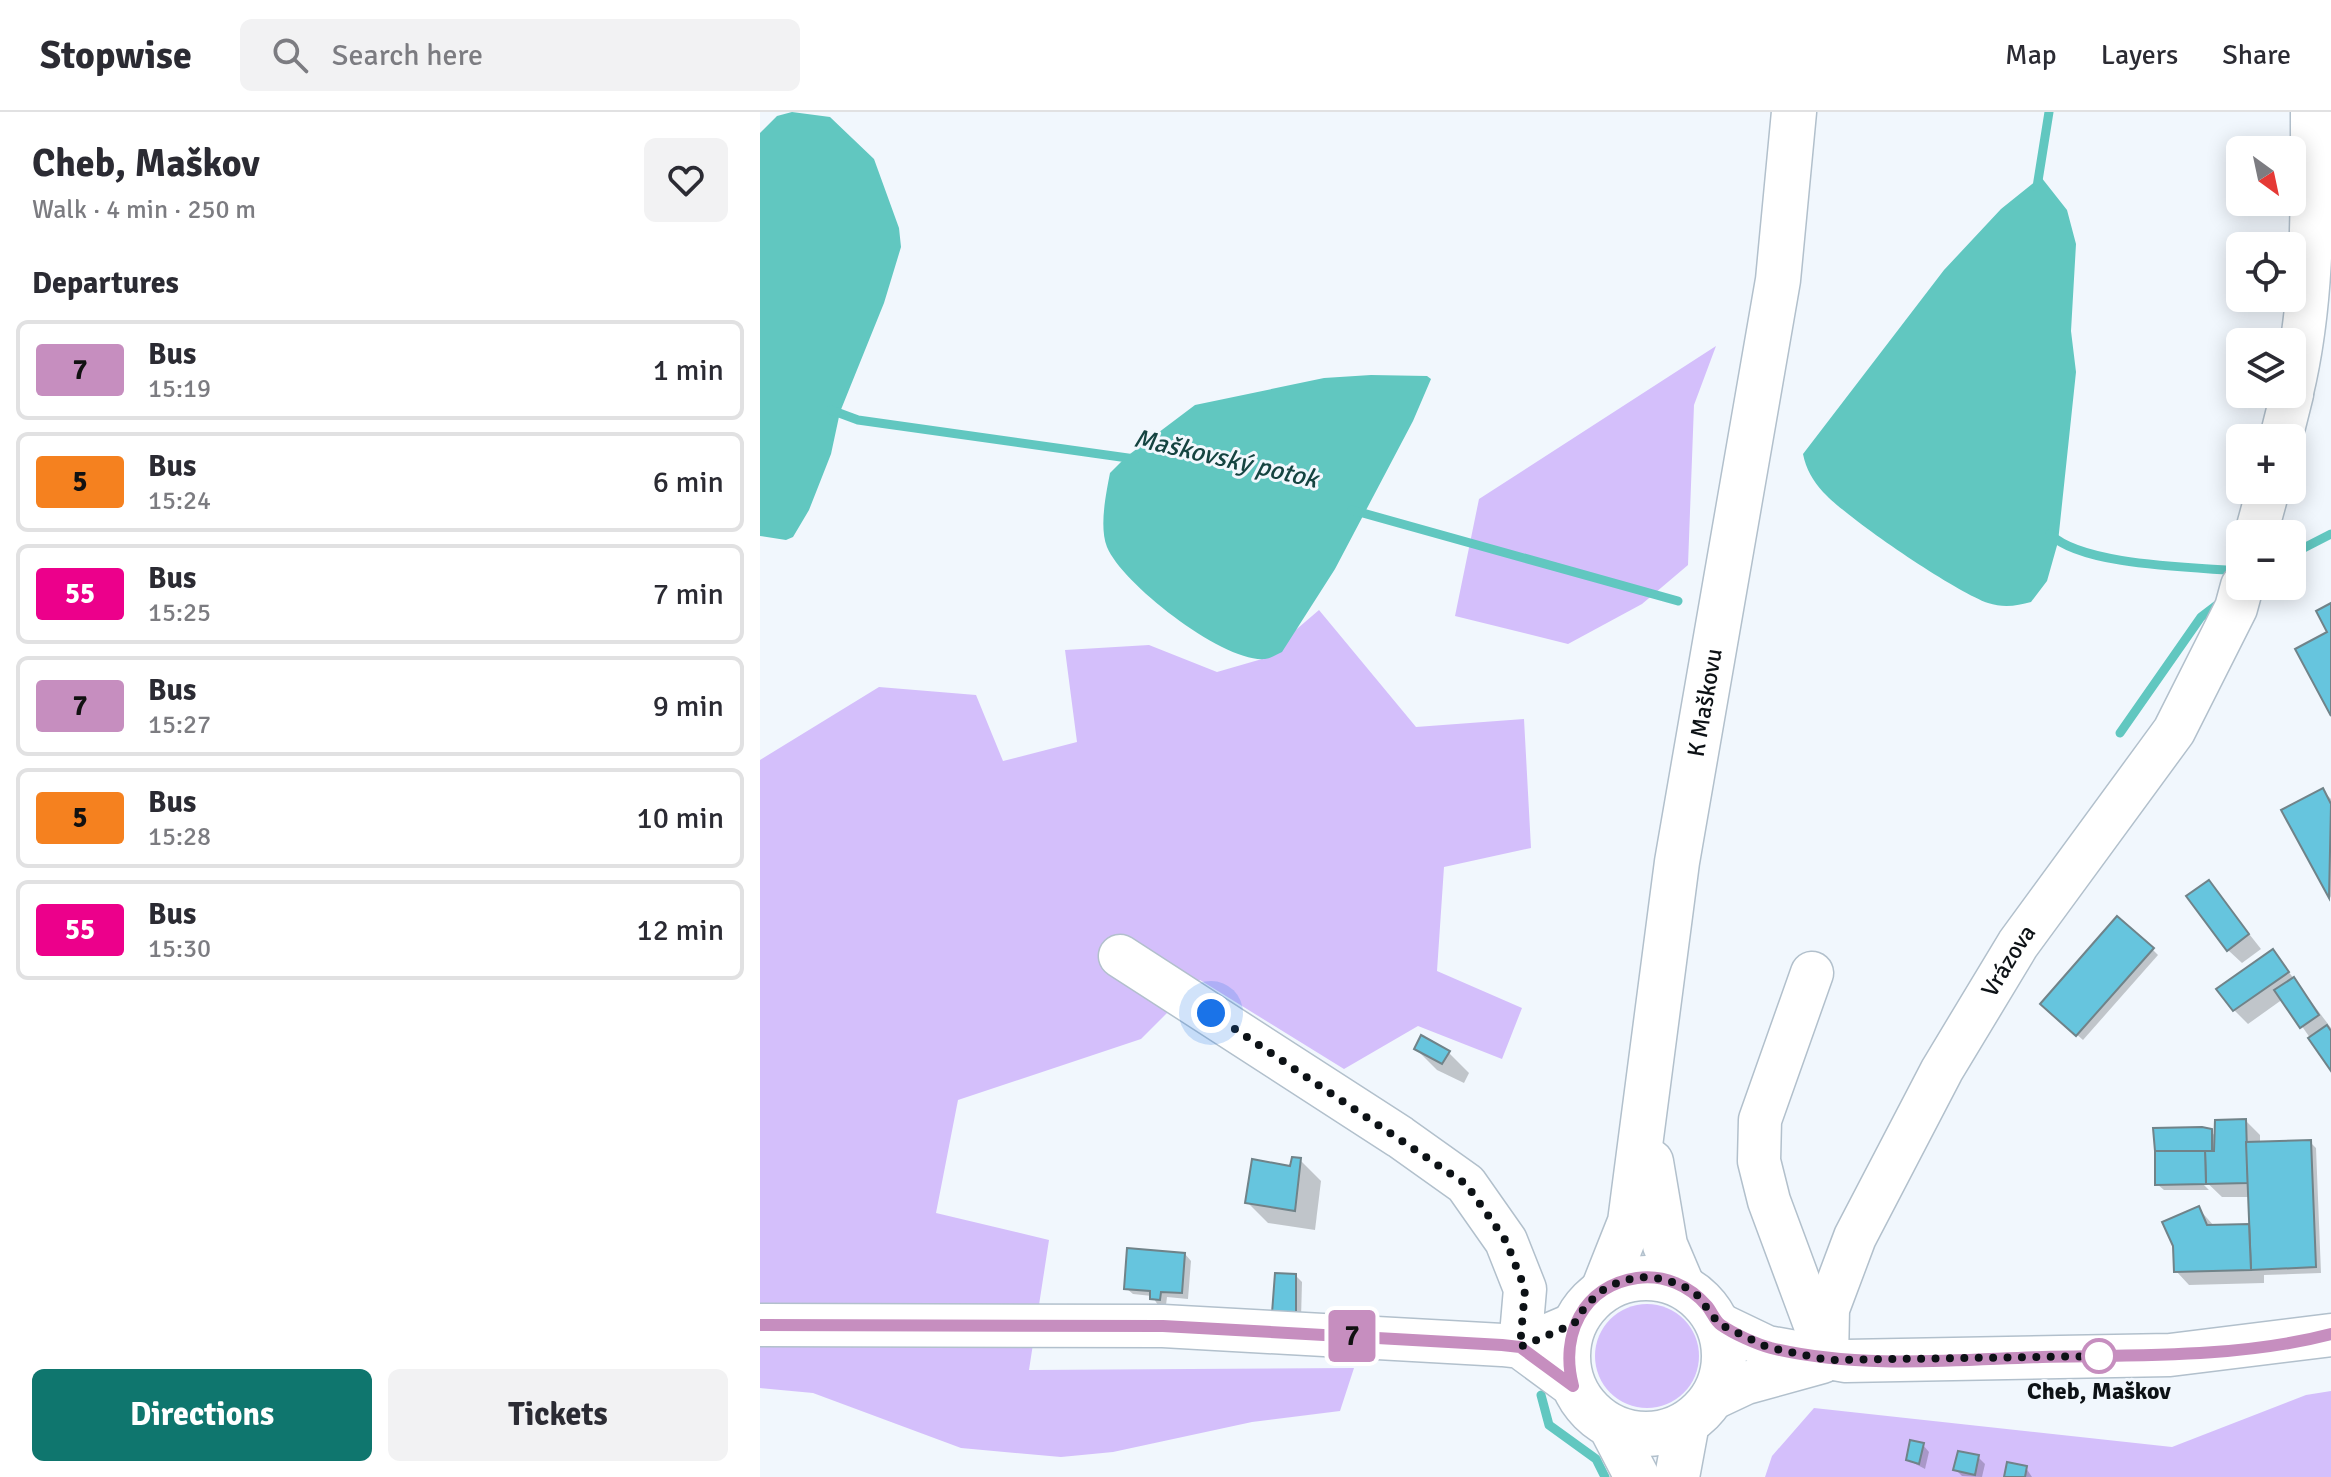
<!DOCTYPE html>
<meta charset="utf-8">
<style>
:root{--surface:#fff;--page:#f2f2f3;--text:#2b2b33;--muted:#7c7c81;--line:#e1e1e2;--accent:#0f766e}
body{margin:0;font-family:Signika,sans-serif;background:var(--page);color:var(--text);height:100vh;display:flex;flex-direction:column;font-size:30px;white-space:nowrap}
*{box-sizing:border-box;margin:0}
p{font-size:26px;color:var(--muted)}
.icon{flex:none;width:44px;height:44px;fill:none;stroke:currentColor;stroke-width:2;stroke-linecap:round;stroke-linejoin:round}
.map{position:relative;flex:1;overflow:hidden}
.panel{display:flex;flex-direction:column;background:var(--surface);width:760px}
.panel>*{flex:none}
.badge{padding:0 16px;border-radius:6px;font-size:28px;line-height:52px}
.needle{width:52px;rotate:147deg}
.fabs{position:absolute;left:1466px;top:24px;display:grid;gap:16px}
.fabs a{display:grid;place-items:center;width:80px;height:80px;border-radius:12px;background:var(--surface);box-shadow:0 4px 20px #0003;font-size:40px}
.you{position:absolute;width:40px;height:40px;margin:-20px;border:6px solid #fff;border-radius:50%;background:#1a73e8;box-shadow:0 0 0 12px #1a73e833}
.map>.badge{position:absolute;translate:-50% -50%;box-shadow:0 0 0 4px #fff}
h2{padding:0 32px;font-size:30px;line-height:72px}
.round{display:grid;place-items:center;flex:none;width:84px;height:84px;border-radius:12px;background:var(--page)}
.overview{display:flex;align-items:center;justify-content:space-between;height:136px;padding:0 32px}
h1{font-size:38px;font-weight:800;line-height:60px}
.primary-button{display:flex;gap:16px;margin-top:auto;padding:16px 32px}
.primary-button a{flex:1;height:92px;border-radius:12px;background:var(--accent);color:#fff;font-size:32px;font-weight:800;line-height:92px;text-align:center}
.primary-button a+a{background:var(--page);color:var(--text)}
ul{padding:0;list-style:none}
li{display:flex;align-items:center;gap:24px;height:100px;margin:0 16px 12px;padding:0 16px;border:4px solid var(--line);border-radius:12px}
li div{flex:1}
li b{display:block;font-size:30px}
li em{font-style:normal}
li .badge{min-width:88px;font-weight:700;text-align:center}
header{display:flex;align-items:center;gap:48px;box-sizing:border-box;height:112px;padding:0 40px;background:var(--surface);border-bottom:2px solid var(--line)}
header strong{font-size:38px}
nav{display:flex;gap:44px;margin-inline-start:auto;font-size:28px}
.search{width:560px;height:72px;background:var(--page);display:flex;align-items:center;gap:20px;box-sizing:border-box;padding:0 28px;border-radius:12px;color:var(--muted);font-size:30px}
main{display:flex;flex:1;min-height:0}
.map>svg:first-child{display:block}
</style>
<header>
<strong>Stopwise</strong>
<div class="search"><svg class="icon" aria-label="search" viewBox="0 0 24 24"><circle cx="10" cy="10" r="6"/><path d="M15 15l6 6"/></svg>Search here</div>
<nav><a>Map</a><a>Layers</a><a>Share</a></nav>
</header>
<main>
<section class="panel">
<div class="overview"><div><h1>Cheb, Maškov</h1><p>Walk · 4 min · 250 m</p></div><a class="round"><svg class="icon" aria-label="heart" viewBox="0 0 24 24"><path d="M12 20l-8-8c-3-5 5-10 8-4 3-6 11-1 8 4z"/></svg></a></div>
<h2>Departures</h2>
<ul>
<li><span class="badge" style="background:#c68ebf;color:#111">7</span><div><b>Bus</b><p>15:19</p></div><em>1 min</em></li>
<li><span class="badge" style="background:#f5811f;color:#111">5</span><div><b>Bus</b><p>15:24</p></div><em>6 min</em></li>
<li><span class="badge" style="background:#ec008b;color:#fff">55</span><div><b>Bus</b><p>15:25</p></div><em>7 min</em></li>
<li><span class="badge" style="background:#c68ebf;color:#111">7</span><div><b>Bus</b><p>15:27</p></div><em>9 min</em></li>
<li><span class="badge" style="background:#f5811f;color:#111">5</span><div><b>Bus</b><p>15:28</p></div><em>10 min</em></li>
<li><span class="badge" style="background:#ec008b;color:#fff">55</span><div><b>Bus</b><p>15:30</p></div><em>12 min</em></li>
</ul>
<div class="primary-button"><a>Directions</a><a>Tickets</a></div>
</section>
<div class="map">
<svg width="1571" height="1365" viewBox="0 0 1571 1365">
<rect width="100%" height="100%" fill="#f1f7fd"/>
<g fill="#d4bffb">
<path d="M956 234 934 293 928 453 882 492 808 532 695 504 719 387Z"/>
<path d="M559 498 656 615 764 607 771 736 684 755 677 859 762 896 742 947 658 914 584 957 440 868 381 927 198 988 176 1101 289 1128 269 1258 594 1256 580 1299 492 1310 353 1340 301 1345 201 1336 53 1281 0 1276V648L119 575 216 583 243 649 317 630 305 538 389 533 457 560 502 547Z"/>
<circle cx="887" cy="1244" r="52"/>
<path d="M1571 1279V1365H1005L1012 1344 1054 1296 1412 1335 1546 1283Z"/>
</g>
<g fill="#61c7c0">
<path d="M32 0 70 5 114 47 139 116 141 135 124 191 80 300 71 342 49 398 33 425 26 428 0 424V21L17 4Z"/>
<path d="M1281 65 1307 98 1316 132 1311 219 1316 260 1298 430 1287 469 1271 490C1257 494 1243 496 1228 491 1194 479 1088 407 1063 380 1053 369 1046 357 1043 342L1184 158 1241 97Z"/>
<path d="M611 263 667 264 671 267 653 309 575 457 522 540C516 543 511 546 505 547 464 551 362 472 347 435 339 415 346 382 350 361L366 345 435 293 564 266Z"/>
</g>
<g fill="#0003">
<path d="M1562 678 1571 687V786L1524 699Z"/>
<path d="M1448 770 1501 837 1482 851 1468 838Z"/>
<path d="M1392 837 1398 843 1323 928 1289 898Z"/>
<path d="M1513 839 1571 916V956L1523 887 1488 912 1474 898Z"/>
<path d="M656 937 688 940 709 961 704 971 677 958Z"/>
<path d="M1486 1009 1500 1023V1032L1550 1030 1556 1036 1561 1161 1504 1163V1171L1429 1173 1416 1159 1439 1097 1454 1114H1491L1490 1085H1462L1440 1064 1437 1066 1449 1078H1404L1397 1072 1451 1019 1455 1024Z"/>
<path d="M540 1048 561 1069 555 1118 508 1111 487 1090Z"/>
<path d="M425 1142 431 1149 428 1187 407 1185 406 1193H398L392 1184 373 1182 366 1176Z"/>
<path d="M536 1164 542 1170 541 1207H521Z"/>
<path d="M1163 1333 1169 1340 1165 1357 1148 1348Z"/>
<path d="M1218 1345 1225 1352 1222 1365 1202 1364 1195 1357Z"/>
<path d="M1266 1356 1272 1365H1246Z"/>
</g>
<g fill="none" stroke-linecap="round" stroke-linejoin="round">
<g stroke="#61c7c0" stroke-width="9">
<path d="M1277 75 1289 0"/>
<path d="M71 298 98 308 375 347"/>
<path d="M592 398 918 489"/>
<path d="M1290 422C1322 454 1433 455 1480 459"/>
<path d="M1532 442 1571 422"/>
<path d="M1360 621 1441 505 1462 489"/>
<path d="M781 1283 789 1313 836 1347 845 1365"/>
</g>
</g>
<g fill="#66c5de" stroke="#708389" stroke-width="2">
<path d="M1571 491V604L1535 537 1567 520 1556 499Z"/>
<path d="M1563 676 1571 692 1569 786 1521 698Z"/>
<path d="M1449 768 1489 822 1467 839 1426 784Z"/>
<path d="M1357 804 1394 836 1316 924 1280 892Z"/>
<path d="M1513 837 1529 860 1473 899 1456 877Z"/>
<path d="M1534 865 1559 903 1540 916 1514 878Z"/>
<path d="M1567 913 1571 919V959L1548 926Z"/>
<path d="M661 923 690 939 682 952 654 937Z"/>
<path d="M1486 1007 1488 1071 1446 1072 1445 1039H1454L1455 1008Z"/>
<path d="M1442 1015 1452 1017V1039H1395L1393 1016Z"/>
<path d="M1551 1028 1556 1155 1491 1158 1486 1030Z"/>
<path d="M1395 1039H1445L1446 1072 1395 1073Z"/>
<path d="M532 1045 541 1046 535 1099 485 1091 492 1047 530 1054Z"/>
<path d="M1439 1094 1447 1113 1489 1112 1491 1158 1414 1160 1413 1134 1402 1110Z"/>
<path d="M367 1136 425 1141 422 1181 401 1180 400 1188 390 1187V1179L364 1177Z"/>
<path d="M515 1161 536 1162V1202L512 1201Z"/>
<path d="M1150 1328 1164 1331 1159 1352 1146 1348Z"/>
<path d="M1198 1339 1219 1343 1215 1363 1193 1358Z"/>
<path d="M1247 1350 1267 1354 1265 1365H1244Z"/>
</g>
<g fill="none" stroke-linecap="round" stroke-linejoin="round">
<g stroke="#b2c0cc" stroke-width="45">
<g id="minor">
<path d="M1532 280C1554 189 1552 93 1552 0"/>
<path d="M1521 326 1532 282"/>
<path d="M1496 422 1508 378"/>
<path d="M360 844 640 1025 706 1072 746 1129 765 1177 760 1235"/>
<path d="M1052 861 1000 1008 999 1049 1009 1089 1062 1232"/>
<path d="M959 1212 1007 1235 1086 1249 1410 1243 1571 1223"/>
<path d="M0 1213 403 1214 742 1233 760 1235 813 1274"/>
<path d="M760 1235 814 1212"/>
<path id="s1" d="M1067 1248 1068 1197 1095 1125 1182 958 1258 832 1414 619 1476 496 1482 474"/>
<path d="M952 1287 986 1271 1062 1250"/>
</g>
</g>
<g stroke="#b2c0cc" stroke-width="47">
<g id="major">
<path d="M891 1050 905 1133 922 1173"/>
<circle cx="886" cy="1244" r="78"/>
<path id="s2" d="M843 1178 870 1110 917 750 1018 168 1034 0"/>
<path d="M851 1315 877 1365"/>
<path d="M917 1365 927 1311"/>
</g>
</g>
<use href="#minor" stroke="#fff" stroke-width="42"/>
<use href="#major" stroke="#fff" stroke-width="44"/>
</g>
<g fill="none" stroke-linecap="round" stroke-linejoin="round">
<g stroke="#fff" stroke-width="18">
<path id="line" d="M0 1213 403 1214 742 1233 760 1235 813 1274C800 1224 822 1174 877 1166 904 1162 930 1174 947 1194 952 1200 955 1209 961 1213 974 1222 996 1232 1011 1236 1099 1257 1192 1248 1282 1245 1376 1243 1480 1246 1571 1222"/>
</g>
<use href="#line" stroke="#c68ebf" stroke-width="12"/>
<path stroke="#0d1216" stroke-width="8" stroke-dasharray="0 14.4" d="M451 901 706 1072 746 1129 765 1177 760 1235 814 1212 826 1193 843 1178 861 1169 882 1165 902 1167 922 1173 937 1183 959 1212 1007 1235 1067 1248 1348 1244H1339"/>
</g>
<circle fill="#fff" stroke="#c68ebf" stroke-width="4" cx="1339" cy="1244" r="16"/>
<g text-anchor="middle" stroke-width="6" stroke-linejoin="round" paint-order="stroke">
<g font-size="24" fill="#0d1216" stroke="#f1f7fd">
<text dy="8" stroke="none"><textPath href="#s2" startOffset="598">K Maškovu</textPath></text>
<text dy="8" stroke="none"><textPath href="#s1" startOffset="444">Vrázova</textPath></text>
</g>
<g font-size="24" font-weight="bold" fill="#0d1216" stroke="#f1f7fd">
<text x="1339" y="1287">Cheb, Maškov</text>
</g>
<g font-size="26" font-style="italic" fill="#154441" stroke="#f1f7fd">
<text transform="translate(466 346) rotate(13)" y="9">Maškovský potok</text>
</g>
</g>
</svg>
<div class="fabs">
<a><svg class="needle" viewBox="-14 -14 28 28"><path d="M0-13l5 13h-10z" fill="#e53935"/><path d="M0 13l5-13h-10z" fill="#7c7c81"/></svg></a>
<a><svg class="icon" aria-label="locate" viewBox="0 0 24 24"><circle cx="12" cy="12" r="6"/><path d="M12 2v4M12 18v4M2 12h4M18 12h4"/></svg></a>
<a><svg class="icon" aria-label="layers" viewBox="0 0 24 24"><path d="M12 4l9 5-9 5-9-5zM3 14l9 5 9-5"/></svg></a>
<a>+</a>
<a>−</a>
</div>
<div class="you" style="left:451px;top:901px"></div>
<b class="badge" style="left:592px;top:1224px;background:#c68ebf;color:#111">7</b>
</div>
</main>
